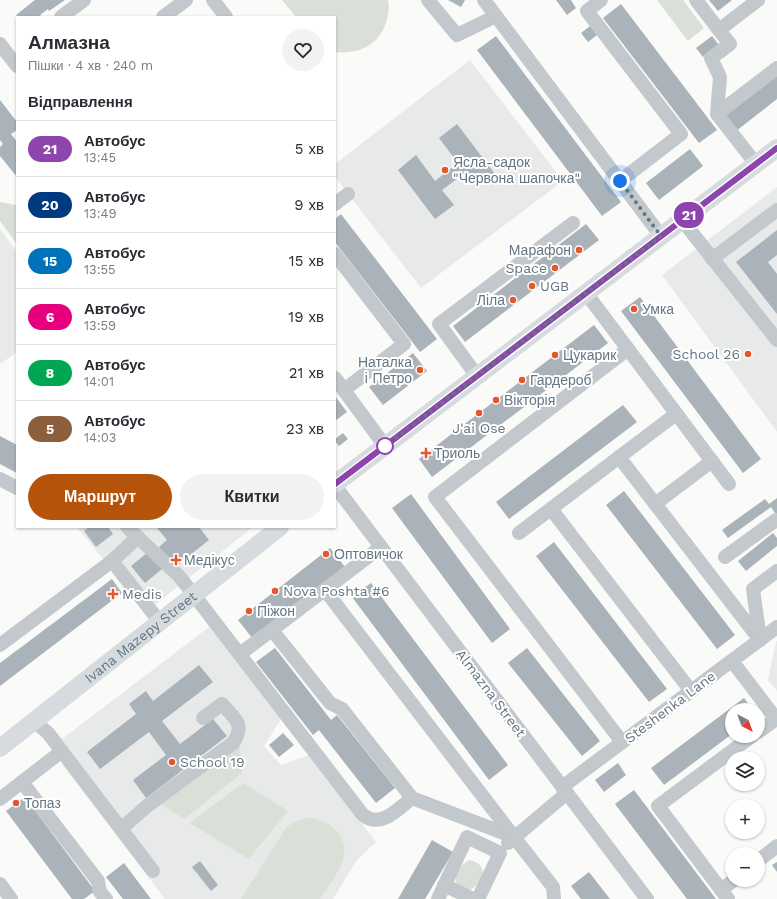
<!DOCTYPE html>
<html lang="uk">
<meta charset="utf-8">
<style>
:root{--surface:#fff;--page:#f2f2f3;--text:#2b2b33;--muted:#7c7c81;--line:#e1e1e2;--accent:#b45309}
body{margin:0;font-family:"Work Sans",sans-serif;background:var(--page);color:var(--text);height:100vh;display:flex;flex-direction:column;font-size:15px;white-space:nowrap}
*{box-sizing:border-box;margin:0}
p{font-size:13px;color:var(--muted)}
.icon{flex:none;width:22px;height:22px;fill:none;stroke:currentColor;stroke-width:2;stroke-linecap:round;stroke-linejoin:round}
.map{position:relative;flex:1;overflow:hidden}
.details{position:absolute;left:16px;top:16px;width:320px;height:512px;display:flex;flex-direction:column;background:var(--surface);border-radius:0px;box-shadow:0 1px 3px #0004}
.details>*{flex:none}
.badge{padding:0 8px;border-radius:13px;font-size:14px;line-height:26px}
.needle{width:26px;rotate:139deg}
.fabs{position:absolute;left:725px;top:703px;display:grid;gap:8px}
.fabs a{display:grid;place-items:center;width:40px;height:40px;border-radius:50%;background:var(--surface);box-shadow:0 1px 3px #0004;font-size:20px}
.you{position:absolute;width:20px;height:20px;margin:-10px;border:3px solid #fff;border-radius:50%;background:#1a73e8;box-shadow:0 0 0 6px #1a73e833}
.map>.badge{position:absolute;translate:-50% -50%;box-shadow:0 0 0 2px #fff}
h2{padding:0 12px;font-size:15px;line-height:36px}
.round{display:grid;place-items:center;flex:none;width:42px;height:42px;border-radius:21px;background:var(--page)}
.head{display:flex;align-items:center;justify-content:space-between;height:68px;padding:0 12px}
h1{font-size:19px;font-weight:700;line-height:30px}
.button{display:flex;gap:8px;margin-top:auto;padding:8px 12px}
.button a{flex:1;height:46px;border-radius:24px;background:var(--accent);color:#fff;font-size:16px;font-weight:700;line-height:46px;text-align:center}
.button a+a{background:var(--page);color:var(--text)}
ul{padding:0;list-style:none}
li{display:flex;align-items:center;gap:12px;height:56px;padding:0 12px;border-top:1px solid var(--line)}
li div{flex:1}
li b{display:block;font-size:15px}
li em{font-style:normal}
li .badge{min-width:44px;font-weight:700;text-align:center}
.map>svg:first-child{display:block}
</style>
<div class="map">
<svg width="777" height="899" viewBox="0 0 777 899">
<rect width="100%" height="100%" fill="#fafaf8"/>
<g fill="#e8e9e9">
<path d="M470 60 563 181 421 288 335 177V164Z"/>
<path d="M777 187V432L662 275Z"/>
<path d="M0 229 17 252V352L0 364Z"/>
<path d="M77 527H253L146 612Z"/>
<path d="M213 624 283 716 264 746 281 765 309 755 376 842 357 860 333 899H165L62 764 74 755 62 739Z"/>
<path d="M776 641H777V691L768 680Z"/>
</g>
<g fill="#dadfd7">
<path d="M282 0H388C389 5 389 10 388 15 383 43 361 55 335 52V17H296Z"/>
<path d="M657 0H683L704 28 688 41Z"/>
<path d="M0 202 16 205 17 206V244L0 221Z"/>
<path d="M239 743 242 773 184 819 161 804Z"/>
<path d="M243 783 288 811 249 859 190 823Z"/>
<path d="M306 818C331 818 353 839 341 865 336 877 327 888 320 899H241L286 828 292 823Z"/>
<path d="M470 860C489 864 484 883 470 890 467 889 461 887 458 885 450 878 463 862 470 860Z"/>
</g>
<g fill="#aab3b9">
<path d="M35 0H65L49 11 48 9 40 15 42 17H18L16 15Z"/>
<path d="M448 0H465L461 7Z"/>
<path d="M556 0H571L576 8 567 15Z"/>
<path d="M709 0H732L718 11Z"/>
<path d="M621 4 717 130 699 143 603 18Z"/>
<path d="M590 26 597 35 588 42 581 33Z"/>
<path d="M496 36 621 202 602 216 477 50Z"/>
<path d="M712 36 719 45 703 57 696 48Z"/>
<path d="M777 74V99L736 131 723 115Z"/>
<path d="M0 100 17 122V130L11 134 17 142V177L0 156V147L3 144 0 140Z"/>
<path d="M457 124 495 174 477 187 465 173 442 190 454 205 435 219 398 170 416 155 435 181 458 163 439 138Z"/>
<path d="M690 149 703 166 659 200 646 183Z"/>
<path d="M341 214 437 339 420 352 335 242V219Z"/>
<path d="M586 224 599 240 465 342 453 326Z"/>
<path d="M777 230V255L768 262 777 274V314L736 262Z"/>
<path d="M640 297 761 459 743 473 621 311Z"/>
<path d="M594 325 608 343 432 477 419 459Z"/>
<path d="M413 353 427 371 383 405 369 387Z"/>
<path d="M335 396 347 412 335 421Z"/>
<path d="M623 405 637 422 509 519 496 502Z"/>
<path d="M343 433 348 439 339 446 335 441V439Z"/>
<path d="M0 436 17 445V473L0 464Z"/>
<path d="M624 491 735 635 717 649 606 505Z"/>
<path d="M411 494 510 629 492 643 392 508Z"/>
<path d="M777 498V516L771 507 728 538 722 530 765 499 769 504Z"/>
<path d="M89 527H108L113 534 96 547 84 531Z"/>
<path d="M156 527H199L209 540 175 567 159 547 167 540Z"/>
<path d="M773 533 777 538V546L746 571 738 561Z"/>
<path d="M554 542 667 689 649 702 536 556Z"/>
<path d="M330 548 345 567 253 639 238 620Z"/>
<path d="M148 552 162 569 145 583 131 566Z"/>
<path d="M112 579 122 593 0 686V663Z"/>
<path d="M371 583 508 765 489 780 352 597Z"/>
<path d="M275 648 331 720 337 715 395 788 376 803 319 730 313 735 256 662Z"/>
<path d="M527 648 600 741 582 756 508 663Z"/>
<path d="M199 665 213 682 162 721 180 744 213 719 227 736 146 798 133 780 166 755 149 732 100 769 87 752 136 714 129 704 146 691 153 701Z"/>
<path d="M744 698 753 710H732V734L664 785 651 768Z"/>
<path d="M283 733 294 745 279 757 269 745Z"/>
<path d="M618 763 626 775 604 792 595 780Z"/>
<path d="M634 790 716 899H687L615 804Z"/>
<path d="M25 797 95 891 84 899H72L6 811Z"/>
<path d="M432 840 453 852 425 899H398Z"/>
<path d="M200 861 218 885 211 891 192 867Z"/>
<path d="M777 862V872L772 865Z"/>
<path d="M124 863 151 899H123L106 877Z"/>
<path d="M589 872 610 899H581L571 886Z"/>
</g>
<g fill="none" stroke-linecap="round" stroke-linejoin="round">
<g stroke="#c3c8cc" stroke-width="14">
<path d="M213 0 226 17"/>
<path d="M428 0 457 35 496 16"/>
<path d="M484 0 661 236"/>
<path d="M601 0 587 11 681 134 620 181"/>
<path d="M696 0 719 30 758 0"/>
<path d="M61 17 84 0"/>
<path d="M163 17 186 0"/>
<path d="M719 30 730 44 711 58 720 77 717 114 756 164"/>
<path d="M0 44 17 66"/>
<path d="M717 114 777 68"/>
<path d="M335 204 348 194"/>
<path d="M682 220 777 340"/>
<path d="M335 254 404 344 344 390"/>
<path d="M712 259 777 210"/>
<path d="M586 293 729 484"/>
<path d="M477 376 439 324 573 223"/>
<path d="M335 378 385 446"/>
<path d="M619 457 760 640"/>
<path d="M0 479 17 488"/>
<path d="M335 486 647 899"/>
<path d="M655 504 712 461"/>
<path d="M551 509 691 691"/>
<path d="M127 527 179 576 194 595 363 815C381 829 398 809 412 798L514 837 553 887 554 899"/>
<path d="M519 533 676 414"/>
<path d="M725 557 776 520 777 521"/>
<path d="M112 561 138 537"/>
<path d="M325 590 514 837"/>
<path d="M272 630 330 703 342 709 412 798"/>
<path d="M760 639 753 589 777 571"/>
<path d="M0 645 112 561 160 622"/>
<path d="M240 654 381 547"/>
<path d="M732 661 777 720"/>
<path d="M34 721 48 733 153 871"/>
<path d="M758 732 776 719"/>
<path d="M622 742 435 497 628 349"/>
<path d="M22 782 98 881 100 892 106 899"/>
<path d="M562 787 777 627"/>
<path d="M0 799 62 751"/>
<path d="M121 829 147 806 233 743C246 724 234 718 222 704L203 718"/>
<path d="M508 843 567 793"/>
<path d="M758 861 777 846"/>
<path d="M0 884 11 899"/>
<path d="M444 885 473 899"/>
<path d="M721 890 734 880"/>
<path d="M438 899 467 837 500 853 478 899"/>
<path d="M728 899 658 806 752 736"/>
</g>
<g stroke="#d6dbdf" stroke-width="18">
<path d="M335 484 777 148"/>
<path id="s1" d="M0 748 280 527"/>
</g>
</g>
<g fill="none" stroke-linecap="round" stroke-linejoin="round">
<g stroke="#fff" stroke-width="9">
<path id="line" d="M335 484 777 148"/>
</g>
<use href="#line" stroke="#8e44ad" stroke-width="6"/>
<path stroke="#657683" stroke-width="4" stroke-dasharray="0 7.2" d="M385 446 661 236 620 181"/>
</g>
<g fill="#e4572e" stroke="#fff" stroke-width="1.5">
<circle cx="445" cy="170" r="4"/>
<circle cx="579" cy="250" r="4"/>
<circle cx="555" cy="268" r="4"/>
<circle cx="532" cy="286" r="4"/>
<circle cx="513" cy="300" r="4"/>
<circle cx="634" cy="309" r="4"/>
<circle cx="748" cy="354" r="4"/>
<circle cx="555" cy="355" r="4"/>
<circle cx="420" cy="370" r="4"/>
<circle cx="522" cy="380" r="4"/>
<circle cx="496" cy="400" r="4"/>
<circle cx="479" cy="413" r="4"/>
<path d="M424 447h4v4h4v4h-4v4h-4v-4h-4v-4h4z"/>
<circle cx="326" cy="554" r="4"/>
<path d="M174 554h4v4h4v4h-4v4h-4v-4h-4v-4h4z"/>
<circle cx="275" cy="591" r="4"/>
<path d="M111 588h4v4h4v4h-4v4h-4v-4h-4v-4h4z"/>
<circle cx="249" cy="611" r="4"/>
<circle cx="172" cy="762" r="4"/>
<circle cx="16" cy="803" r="4"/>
</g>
<circle fill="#fff" stroke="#8e44ad" stroke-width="2" cx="385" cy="446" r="8"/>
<g text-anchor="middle" stroke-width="4" stroke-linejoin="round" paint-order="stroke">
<g font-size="14" fill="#657683" stroke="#fff" text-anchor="start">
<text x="453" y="167">Ясла-садок<tspan x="453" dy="16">"Червона шапочка"</tspan></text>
<text x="571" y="255" text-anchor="end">Марафон</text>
<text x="547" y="273" text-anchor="end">Space</text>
<text x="540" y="291">UGB</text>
<text x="505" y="305" text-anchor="end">Ліла</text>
<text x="642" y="314">Умка</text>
<text x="740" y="359" text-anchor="end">School 26</text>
<text x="563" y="360">Цукарик</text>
<text x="412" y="367" text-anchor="end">Наталка<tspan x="412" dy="16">і Петро</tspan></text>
<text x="530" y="385">Гардероб</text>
<text x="504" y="405">Вікторія</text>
<text x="479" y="433" text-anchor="middle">J'ai Ose</text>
<text x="434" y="458">Триоль</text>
<text x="334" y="559">Оптовичок</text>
<text x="184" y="565">Медікус</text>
<text x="283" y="596">Nova Poshta #6</text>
<text x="122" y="599">Medis</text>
<text x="257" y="616">Піжон</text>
<text x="180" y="767">School 19</text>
<text x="24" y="808">Топаз</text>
</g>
<g font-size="14" fill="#657683" stroke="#fff">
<text dy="5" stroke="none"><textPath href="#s1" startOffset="179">Ivana Mazepy Street</textPath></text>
<text transform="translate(491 693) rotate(53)" y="5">Almazna Street</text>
<text transform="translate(670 707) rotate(-37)" y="5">Steshenka Lane</text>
</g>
</g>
</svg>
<div class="fabs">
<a><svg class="needle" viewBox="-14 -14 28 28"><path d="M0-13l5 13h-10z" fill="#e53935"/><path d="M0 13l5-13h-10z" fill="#7c7c81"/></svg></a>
<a><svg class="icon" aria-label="layers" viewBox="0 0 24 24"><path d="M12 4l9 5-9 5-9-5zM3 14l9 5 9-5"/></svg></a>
<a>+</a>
<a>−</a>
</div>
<div class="you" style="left:620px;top:181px"></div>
<b class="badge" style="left:689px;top:215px;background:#8e44ad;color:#fff">21</b>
<section class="details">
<div class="head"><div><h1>Алмазна</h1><p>Пішки · 4 хв · 240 m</p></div><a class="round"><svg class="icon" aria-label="heart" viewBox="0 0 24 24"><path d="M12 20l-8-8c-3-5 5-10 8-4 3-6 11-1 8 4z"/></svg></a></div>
<h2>Відправлення</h2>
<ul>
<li><span class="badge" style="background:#8e44ad;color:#fff">21</span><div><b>Автобус</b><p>13:45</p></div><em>5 хв</em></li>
<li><span class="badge" style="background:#003b80;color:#fff">20</span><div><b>Автобус</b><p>13:49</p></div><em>9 хв</em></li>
<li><span class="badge" style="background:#0072bc;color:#fff">15</span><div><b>Автобус</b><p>13:55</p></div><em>15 хв</em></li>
<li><span class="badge" style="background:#e6007e;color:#fff">6</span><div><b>Автобус</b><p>13:59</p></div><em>19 хв</em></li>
<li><span class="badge" style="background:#00a651;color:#fff">8</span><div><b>Автобус</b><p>14:01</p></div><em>21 хв</em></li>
<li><span class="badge" style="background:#8b5e3c;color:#fff">5</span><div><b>Автобус</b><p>14:03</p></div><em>23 хв</em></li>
</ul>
<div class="button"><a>Маршрут</a><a>Квитки</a></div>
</section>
</div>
